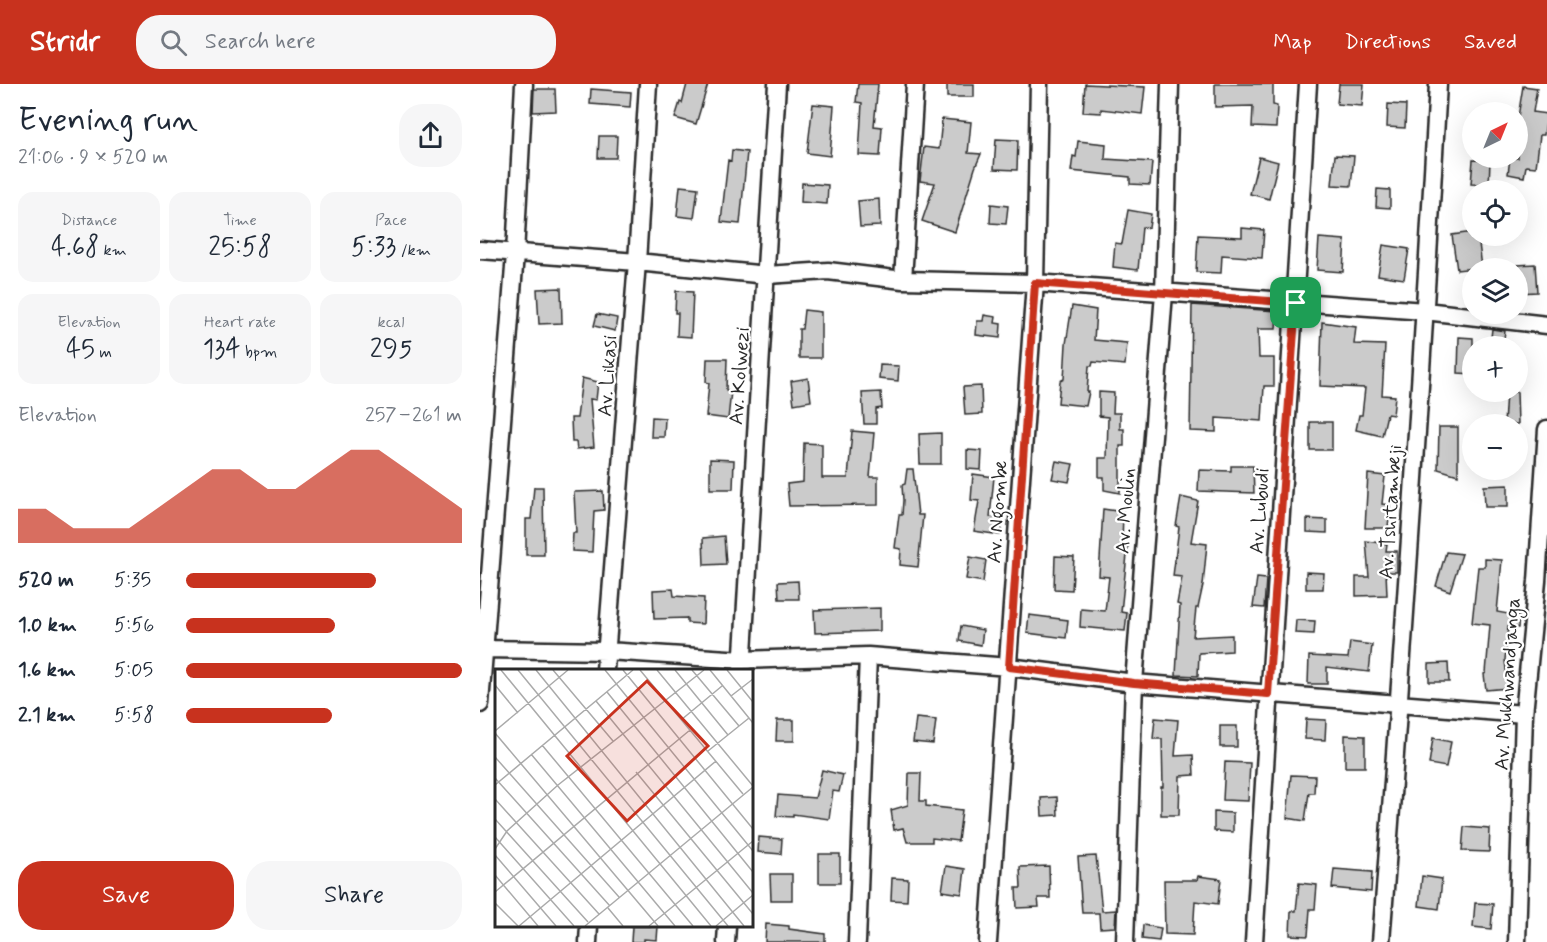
<!DOCTYPE html>
<meta charset="utf-8">
<style>
body{margin:0;font-family:Mynerve,sans-serif;background:#f6f6f7;color:#1f2937;height:100vh;display:flex;flex-direction:column;font-size:22px;white-space:nowrap}
*{box-sizing:border-box;margin:0}
p{font-size:20px;color:#747a83}
.icon{flex:none;width:33px;height:33px;fill:none;stroke:currentColor;stroke-width:2;stroke-linecap:round;stroke-linejoin:round}
.map{position:relative;flex:1;overflow:hidden}
.panel{display:flex;flex-direction:column;background:#fff;width:480px}
.panel>*{flex:none}
.needle{width:39px;rotate:43deg}
.controls{position:absolute;left:982px;top:18px;display:grid;gap:12px}
.controls a{display:grid;place-items:center;width:66px;height:66px;border-radius:50%;background:#fff;box-shadow:0 6px 24px #0002;font-size:30px}
.pin{position:absolute;display:grid;place-items:center;width:51px;height:51px;color:#fff;margin:-26px;border-radius:12px;box-shadow:0 3px 9px #0006}
.round{display:grid;place-items:center;flex:none;width:63px;height:63px;border-radius:24px;background:#f6f6f7}
.headline{display:flex;align-items:center;justify-content:space-between;height:102px;padding:0 18px}
h1{font-size:33px;font-weight:600;line-height:45px}
.figures{display:grid;grid-template-columns:repeat(3,1fr);gap:9px;height:102px;padding:6px 18px}
.figures div{display:grid;align-content:center;border-radius:15px;background:#f6f6f7;text-align:center}
.figures b{font-size:26px;font-weight:600}
.figures small{font-size:16px;font-weight:400}
.figures p{font-size:16px}
.chart{height:168px;padding:12px 18px}
.chart p{display:flex;justify-content:space-between}
.chart svg{width:100%;height:108px;margin-top:6px;fill:#c8321e;opacity:.7}
.primary-button{display:flex;gap:12px;margin-top:auto;padding:12px 18px}
.primary-button a{flex:1;height:69px;border-radius:24px;background:#c8321e;color:#fff;font-size:24px;font-weight:600;line-height:69px;text-align:center}
.primary-button a+a{background:#f6f6f7;color:#1f2937}
ul{padding:0 18px;list-style:none;font-size:20px}
li{display:grid;grid-template-columns:96px 72px 1fr;align-items:center;height:45px}
li i{height:15px;border-radius:8px;background:#c8321e}
header{display:flex;align-items:center;gap:36px;box-sizing:border-box;height:84px;padding:0 30px;background:#c8321e;color:#fff}
header strong{font-size:28px}
nav{display:flex;gap:33px;margin-inline-start:auto;font-size:21px}
.search{width:420px;height:54px;background:#f6f6f7;display:flex;align-items:center;gap:15px;box-sizing:border-box;padding:0 21px;border-radius:24px;color:#747a83;font-size:22px}
main{display:flex;flex:1;min-height:0}
.map>svg:first-child{display:block}
</style>
<header>
<strong>Stridr</strong>
<div class="search"><svg class="icon" aria-label="search" viewBox="0 0 24 24"><circle cx="10" cy="10" r="6"/><path d="M15 15l6 6"/></svg>Search here</div>
<nav><a>Map</a><a>Directions</a><a>Saved</a></nav>
</header>
<main>
<section class="panel">
<div class="headline"><div><h1>Evening run</h1><p>21:06 · 9 × 520 m</p></div><a class="round"><svg class="icon" aria-label="share" viewBox="0 0 24 24"><path d="M12 15V3M7 8l5-5 5 5M5 13v7h14v-7"/></svg></a></div>
<div class="figures">
<div><p>Distance</p><b>4.68<small> km</small></b></div>
<div><p>Time</p><b>25:58</b></div>
<div><p>Pace</p><b>5:33<small> /km</small></b></div>
</div>
<div class="figures">
<div><p>Elevation</p><b>45<small> m</small></b></div>
<div><p>Heart rate</p><b>134<small> bpm</small></b></div>
<div><p>kcal</p><b>295</b></div>
</div>
<div class="chart"><p><span>Elevation</span>257–261 m</p>
<svg viewBox="0 0 160 44" preserveAspectRatio="none"><path d="M0 44V30L10 30L20 38L30 38L40 38L50 30L60 22L70 14L80 14L90 22L100 22L110 14L120 6L130 6L140 14L150 22L160 30V44z"/></svg>
</div>
<ul>
<li><b>520 m</b>5:35<i style="width:69%"></i></li>
<li><b>1.0 km</b>5:56<i style="width:54%"></i></li>
<li><b>1.6 km</b>5:05<i style="width:100%"></i></li>
<li><b>2.1 km</b>5:58<i style="width:53%"></i></li>
</ul>
<div class="primary-button"><a>Save</a><a>Share</a></div>
</section>
<div class="map">
<svg width="1067" height="858" viewBox="0 0 1067 858">
<rect width="100%" height="100%" fill="#fff"/>
<filter id="ink" filterUnits="userSpaceOnUse"><feTurbulence type="fractalNoise" baseFrequency=".0167" numOctaves="2"/><feDisplacementMap in="SourceGraphic" scale="12" xChannelSelector="R" yChannelSelector="G"/><feConvolveMatrix kernelMatrix="1 2 1 2 8 2 1 2 1" color-interpolation-filters="sRGB"/></filter>
<g filter="url(#ink)">
<path fill="#cbcbcb" stroke="#2b2b2b" stroke-width="1.5" d="M207,0h21l-12,40 -21,-6 5,-16 2,1z
M378,0h20l-4,42 8,1 -2,29 -21,-1 3,-52 -6,-1z
M467,0h27v13h-27z
M605,0l60,3 -3,27 -41,-5v4l-18,-1z
M735,0h58v21l4,1 -1,22 -24,-1 1,-21 -38,1z
M859,0h25l-2,22 -25,-2z
M1043,2l14,2 -4,24 14,2 -3,21h-4l-4,32 -10,-1 -2,11 -16,-3 2,-16h8v-41z
M54,5h21l1,22 -23,1z
M111,5l40,3 -1,15 -40,-3z
M333,20l21,2 -4,50 -23,-3z
M908,20l18,1 -1,23 -18,-1z
M462,35l29,3 -3,31 13,1 -6,14 -20,64 -33,-11 13,-38 -15,-2 4,-34 15,2z
M119,52h18l-1,22h-18z
M516,55l22,1 -1,30 -23,-1z
M598,57l28,3 -1,15 47,3 -2,23 -20,-1v-7l-59,-6 2,-15 3,1z
M252,66l15,2 -7,72 -19,-2 7,-62 3,1z
M855,71l19,1 -3,30 -19,-1z
M779,73l19,5 -9,37 -19,-5z
M993,76l17,1 -1,24 -18,-1z
M322,99l26,2 -1,19 -26,-2z
M200,102l18,2 -4,30 -17,-2z
M897,105l13,1v18l-14,-1z
M399,115l1,27 -20,1 -2,-26z
M511,120l17,2 -2,18 -16,-1z
M648,126l23,4 -2,14 -7,-1 -4,43 -25,-3 2,-24 7,1z
M762,144l22,2 -2,28 -40,-3 -1,18 -25,-1 2,-37 44,2z
M993,148v4h5l4,31 -25,3 -5,-35z
M839,154l26,2 -2,32 -26,-2z
M903,161l26,4 -5,30 -26,-4z
M1055,180l2,28 -19,1v-28z
M81,204l1,35 -23,1 -2,-35z
M196,207l17,1 -2,45 -14,-1 1,-23h-3z
M712,221l85,6 -1,18h-18l1,29h15v28h-10l-2,35 -46,-3v14l-26,-1z
M592,222l24,4 -2,30 33,3 -2,22 -32,-3 -1,4h-3l-2,26h2l-3,14 -28,-3 2,-22 4,-2 2,-35z
M324,226l17,2v46h-22v-29h3z
M117,230l20,4 -2,13 -21,-5z
M504,231l12,2 -1,6 6,1 -1,14 -24,-3 1,-14h6z
M842,238l34,5 -2,17 31,1 -3,50 13,1 -2,19 -6,-1 -5,22 -26,-6 3,-15h3l3,-27 -45,-2z
M1012,245l13,2 -2,15h-13z
M979,253l14,1v36l-15,-1z
M227,275h20l-1,31 5,1 -3,28 -22,-3 3,-33 -3,-1z
M400,281l19,1 -1,15 -19,-2z
M102,294l16,4 -2,18 -6,-1 4,48 -17,2 -1,-7h-4l-1,-24h6z
M328,294l3,23 -17,3 -3,-23z
M501,302l1,28 -17,1 -2,-28z
M401,308l1,16 -6,1v15h-12l-2,-31z
M619,308l15,1 -1,20h7v16h4v17h-4v47l-16,-3v-13h-5v-19h8l1,-41 -9,-1z
M1026,308h11l1,32h-14z
M172,333l13,1 -1,19h-13z
M830,338h22v28h-22z
M959,343h19v48l-20,-6z
M372,347l22,2 -4,44h8v28l-89,1 -2,-22 16,-2 1,-39 18,1v34h26z
M461,349v31h-21l-1,-30z
M487,366l15,1 -1,19 -14,-1z
M230,375l24,1 -1,29h-23z
M576,377l17,3 -4,18 -17,-3z
M751,382h22l1,27 -56,-2 1,-21 32,1z
M427,385h6l5,46h5l-5,52 -18,-2 1,-16 -6,-1 4,-33h3l1,-15 -1,-15 3,-1z
M493,390l21,3 -4,40 13,2 -3,16 -26,-4 5,-30 -8,-1z
M888,390l17,2 -3,28 8,1 -2,23h-23z
M1028,401v22h-23l-1,-21z
M54,403h9l1,68h-18v-36h5z
M123,407l1,19 -10,1 -2,41 -20,-1 1,-18h3l-2,-41z
M701,413l17,4 -7,41 16,2 -4,41 -5,23h-2l-3,29 39,-2v16l-33,2 -1,23 -22,-1 4,-70 -3,-1 5,-27 -9,-1 6,-49 -3,-1z
M623,425l20,3 -1,32 6,1 -7,67 6,1 -2,18 -45,-4 1,-18 24,2 4,-34 -10,-1z
M827,435l20,1v13l-20,-1z
M244,452l2,28 -22,1 -1,-27z
M886,457l21,3 -1,7h11v21h-11l1,23 -31,1v-19h13z
M966,468l16,2 -12,37 -14,-5z
M575,472l19,1 -2,33 -18,-1z
M490,473l16,3 -3,22 -17,-3z
M1005,475l17,1 -5,52 22,4 -1,12 -10,-1 -3,33 3,28 -22,2 -2,-16 2,-1 4,-48 -18,-2 6,-56h7z
M826,488l18,1 -1,16h-17z
M777,494l9,1 -2,29 -11,-1z
M318,497l1,18h-20l-1,-17z
M193,505l1,7 30,2 -1,26 -16,-1v-5l-33,1 -1,-29z
M400,524v23l-65,2 -1,-23z
M549,531l39,5 -2,18 -39,-5z
M816,536l19,1 -1,13 -19,-1z
M481,542l22,4 -2,15 -22,-4z
M870,558l22,3 -3,27 -42,-5v17h-19l1,-28 39,2z
M968,579l1,19h-20v-18z
M436,634l20,2 -3,24 -20,-2z
M675,634l23,2 -3,36 18,-1 1,20 -14,1 -1,39h-18v-28h2l-1,-48h-9z
M826,635l20,1 -1,20 -20,-1z
M297,636h17v21h-18z
M740,642h17v21h-17z
M865,651l20,1v31h-20z
M953,654l18,4 -5,25 -17,-3z
M745,678l25,1 -2,38 -25,-1z
M342,686l21,5 -4,17 -6,-1 -4,28 -36,-5v3l-17,-1 2,-21 37,3z
M429,689h12l-1,28h6v5l36,4 -4,31 -26,-3v4h-25l-4,-14 -9,2 -3,-20 17,-5z
M811,691l24,1 -1,17h-5l-4,28 -18,-3z
M577,713l1,18 -16,1 -1,-18z
M734,728l19,1v19l-19,-1z
M984,743l26,2 -1,23 -27,-1z
M279,753l23,2 -1,15 -23,-2z
M339,770h21v29h-21z
M616,772l6,55 14,-1 -1,17 -15,1 -1,-15h-17l-4,-56z
M466,782l19,3 -3,25 -20,-3z
M569,782l1,32h-12l1,9 -22,1 -1,-20h5l-1,-21z
M854,785l38,3 -1,20 -39,-4z
M290,790h22v26h-21z
M718,792l23,3 -3,25 -23,-3 -2,34 -28,-1 -1,-54h33z
M942,792l20,3 -3,30 -20,-3z
M412,794l16,1 -1,22 -16,-1z
M819,799l18,2 -2,24h-5l-2,27 -18,-1 1,-24h5z
M995,819l18,1 -2,25 -18,-2z
M286,840l23,2v3l36,5v8h-60z
M663,841l18,3 -2,13 -17,-2z
M152,842h26l-1,14 -13,-1v3h-13z"/>
<g fill="none" stroke-linecap="round" stroke-linejoin="round">
<g stroke="#2b2b2b" stroke-width="21">
<path id="street" d="M0,166l157,12 130,13 61,-4 75,9 132,3 390,28 122,14
M423,196l12,-196
M0,565l127,2 136,9 125,-4 141,11 125,16 390,31
M125,586l32,-408 11,-178
M262,586l35,-586
M0,620l35,-450 9,-170
M108,858l1,-16
M246,858l1,-16
M377,858l11,-286
M508,858l47,-659 4,-199
M645,858l9,-259 30,-390 6,-209
M774,858c16,-286 38,-572 54,-858
M901,858c22,-286 41,-572 57,-858
M1037,858l7,-228 13,-133 10,-152"/>
</g>
<use href="#street" stroke="#fff" stroke-width="16"/>
</g>
</g>
<g fill="none" stroke-linecap="round" stroke-linejoin="round" filter="url(#ink)">
<g stroke="#fff" stroke-width="12">
<path id="route" d="M555,199l261,20 -28,391 -134,-11 -125,-16z"/>
</g>
<use href="#route" stroke="#c8321e" stroke-width="8"/>
</g>
<g text-anchor="middle" dominant-baseline="central" stroke-width="4.5" stroke-linejoin="round" paint-order="stroke">
<g font-size="20" fill="#2b2b2b" stroke="#fff">
<text transform="translate(128 292) rotate(-86)">Av. Likasi</text>
<text transform="translate(260 292) rotate(-86)">Av. Kolwezi</text>
<text transform="translate(646 427) rotate(-86)">Av. Moulin</text>
<text transform="translate(780 427) rotate(-86)">Av. Lubudi</text>
<text transform="translate(518 428) rotate(-86)">Av. Ngombe</text>
<text transform="translate(911 428) rotate(-86)">Av. Tshitambeji</text>
<text transform="translate(1028 600) rotate(-86)">Av. Mukhwandjanga</text>
</g>
</g>
<g transform="translate(15 585)">
<rect width="258" height="258" fill="#fff"/>
<path fill="none" stroke="#aaa" stroke-width="1.5" d="M6,1l210,256M23,1l210,256M41,1l208,256M58,1l60,71M110,1l148,181M128,1l130,159M145,1l103,124M162,1l96,116M180,1l53,65M197,1l47,56M215,1l43,53M232,1l26,32M0,16l23,28M112,23l146,180M236,27l22,-17M101,32l157,192M186,51l41,-34M0,62l73,-61M0,64l163,193M47,76l151,181M213,82l41,-33M36,85l144,172M0,88l124,140M141,103l117,142M0,109l115,128M0,116l138,-115M0,130l104,115M0,150l93,103M0,168l79,89M0,180l12,-18 51,-46 146,-115M0,186l61,71M0,206l43,51M0,223l195,-162M0,234l23,23M113,239l15,18M24,257l197,-165M90,257l168,-139M154,257l104,-85M221,257l37,-31"/>
<path fill="#c8321e" fill-opacity="0.15" stroke="#c8321e" stroke-width="3" d="M152,12l61,65 -81,75 -60,-65z"/>
<rect width="258" height="258" fill="none" stroke="#2b2b2b" stroke-width="3"/>
</g>
</svg>
<div class="controls">
<a><svg class="needle" viewBox="-14 -14 28 28"><path d="M0-13l5 13h-10z" fill="#e53935"/><path d="M0 13l5-13h-10z" fill="#747a83"/></svg></a>
<a><svg class="icon" aria-label="locate" viewBox="0 0 24 24"><circle cx="12" cy="12" r="6"/><path d="M12 2v4M12 18v4M2 12h4M18 12h4"/></svg></a>
<a><svg class="icon" aria-label="layers" viewBox="0 0 24 24"><path d="M12 4l9 5-9 5-9-5zM3 14l9 5 9-5"/></svg></a>
<a>+</a>
<a>−</a>
</div>
<div class="pin" style="left:816px;top:219px;background:#1e9e55"><svg class="icon" aria-label="arrive" viewBox="0 0 24 24"><path d="M6 21V4h12l-3 4 3 4H6"/></svg></div>
</div>
</main>
